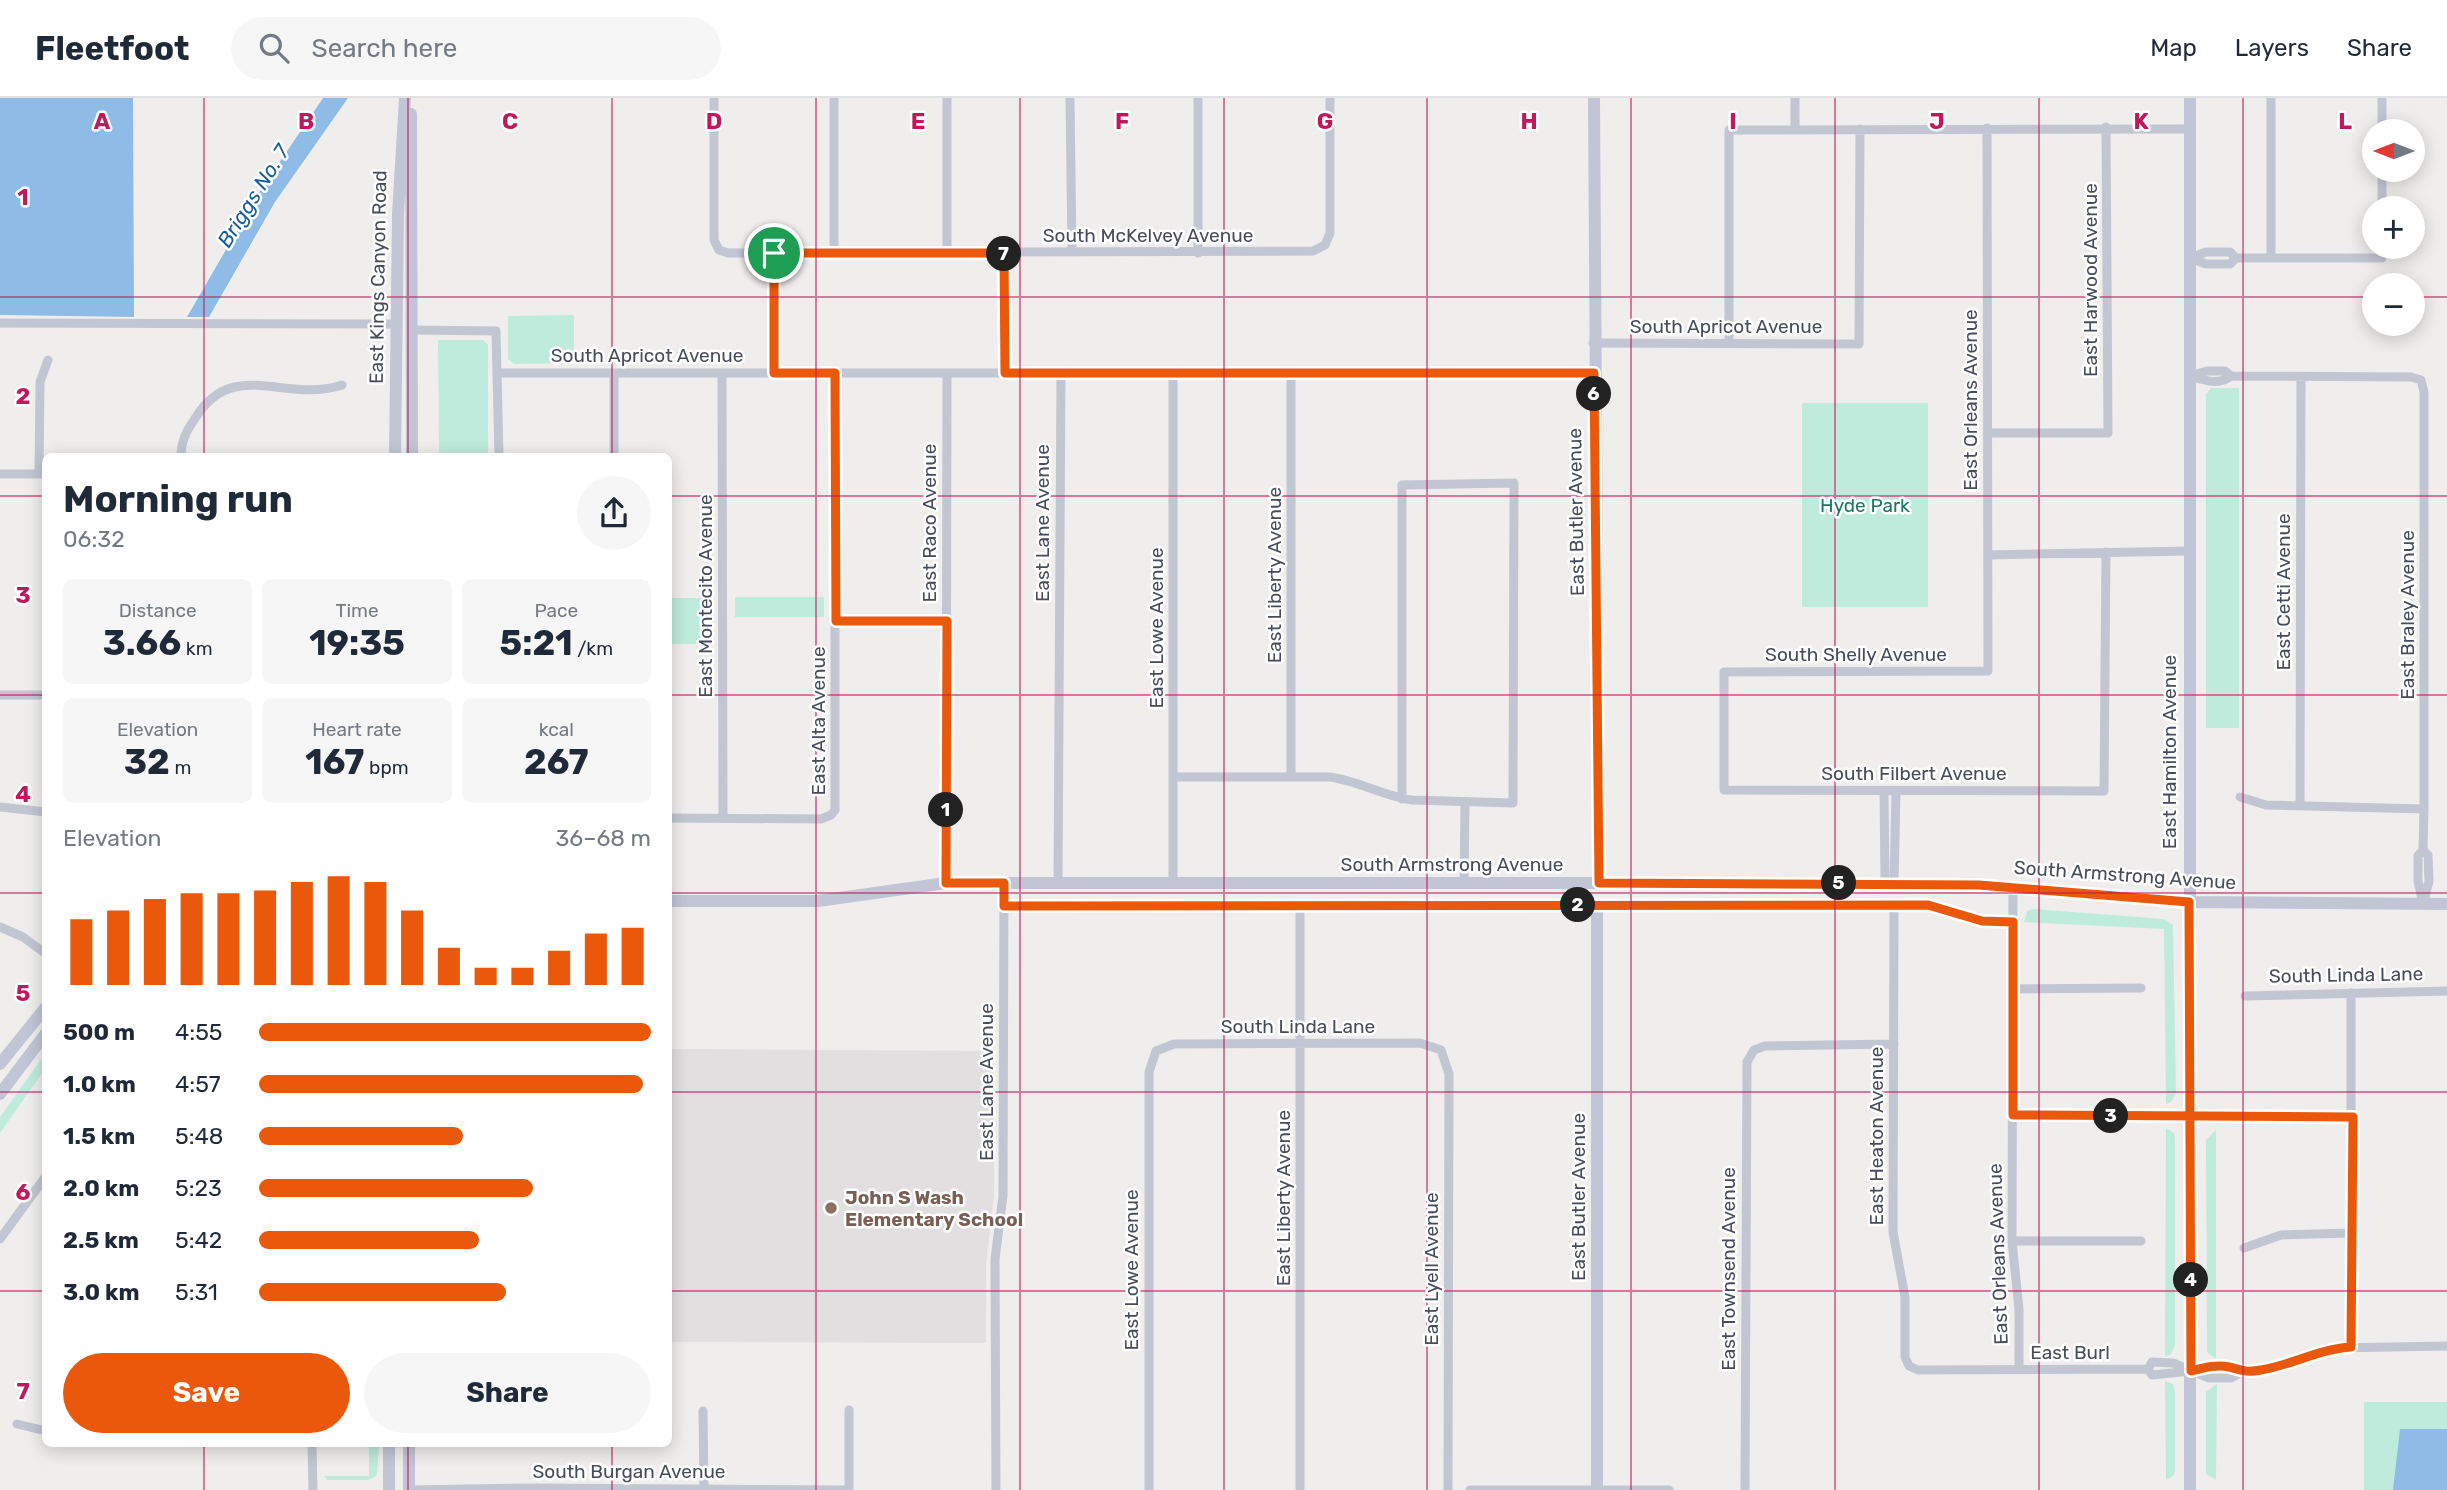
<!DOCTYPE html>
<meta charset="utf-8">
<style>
body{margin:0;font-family:Rubik,sans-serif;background:#f6f6f7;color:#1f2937;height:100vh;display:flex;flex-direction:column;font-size:26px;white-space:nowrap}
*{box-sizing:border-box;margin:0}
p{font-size:23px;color:#747a83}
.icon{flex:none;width:38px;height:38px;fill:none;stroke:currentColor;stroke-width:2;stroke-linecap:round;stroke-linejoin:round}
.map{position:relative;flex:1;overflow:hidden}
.sheet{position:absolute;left:42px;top:355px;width:630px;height:994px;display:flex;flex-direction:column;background:#fff;border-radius:10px;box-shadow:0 4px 18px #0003}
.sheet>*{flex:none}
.needle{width:46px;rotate:270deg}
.tools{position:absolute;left:2362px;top:21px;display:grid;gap:14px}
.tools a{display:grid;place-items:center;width:63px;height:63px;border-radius:50%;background:#fff;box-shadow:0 4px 18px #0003;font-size:35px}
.pin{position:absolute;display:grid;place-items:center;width:60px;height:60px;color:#fff;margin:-30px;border:4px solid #fff;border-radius:50%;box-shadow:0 2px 7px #0007}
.km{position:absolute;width:35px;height:35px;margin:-18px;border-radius:50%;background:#222;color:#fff;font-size:19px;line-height:35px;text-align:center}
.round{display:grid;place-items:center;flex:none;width:74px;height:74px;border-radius:37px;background:#f6f6f7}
.summary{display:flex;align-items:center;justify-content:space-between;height:119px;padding:0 21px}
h1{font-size:38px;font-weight:700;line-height:52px}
.stats{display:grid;grid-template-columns:repeat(3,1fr);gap:10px;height:119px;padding:7px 21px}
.stats div{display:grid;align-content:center;border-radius:10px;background:#f6f6f7;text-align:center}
.stats b{font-size:35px;font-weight:700}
.stats small{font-size:19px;font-weight:400}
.stats p{font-size:19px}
.chart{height:196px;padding:14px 21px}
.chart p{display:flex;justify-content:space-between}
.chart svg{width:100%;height:126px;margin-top:7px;stroke:#ea580c;stroke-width:6}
.action{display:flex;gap:14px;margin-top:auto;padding:14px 21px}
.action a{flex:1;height:80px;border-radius:42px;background:#ea580c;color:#fff;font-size:28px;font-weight:700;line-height:80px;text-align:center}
.action a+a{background:#f6f6f7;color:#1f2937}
ul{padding:0 21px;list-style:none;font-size:23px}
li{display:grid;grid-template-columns:112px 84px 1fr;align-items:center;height:52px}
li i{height:18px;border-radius:9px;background:#ea580c}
header{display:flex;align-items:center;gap:42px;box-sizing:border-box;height:98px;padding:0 35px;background:#fff;border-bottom:2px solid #e0e1e3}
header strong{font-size:33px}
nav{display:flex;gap:38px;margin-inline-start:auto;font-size:24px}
.search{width:490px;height:63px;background:#f6f6f7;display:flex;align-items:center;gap:18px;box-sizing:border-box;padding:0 24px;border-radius:38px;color:#747a83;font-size:26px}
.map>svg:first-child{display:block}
</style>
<header>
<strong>Fleetfoot</strong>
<div class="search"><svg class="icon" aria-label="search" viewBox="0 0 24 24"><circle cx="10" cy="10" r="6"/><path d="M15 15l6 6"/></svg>Search here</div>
<nav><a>Map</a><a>Layers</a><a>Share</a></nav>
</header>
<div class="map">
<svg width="2447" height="1392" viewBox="0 0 2447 1392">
<rect width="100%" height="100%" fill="#f0eeed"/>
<path fill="#e1dfdf" d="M669,951l324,2 1,145 -8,70v77l-317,-1z"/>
<path fill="#beebdc" d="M574,217v48l-60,1 -6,-5v-43z
M438,242h45l5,5v112h-49z
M2211,290h28v340h-33v-334z
M1802,305h126v204h-126z
M824,499v20h-89v-20z
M668,500h45v46h-44z
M2033,811l131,10 9,6 3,169 -5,8 -5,2 -2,-175 -140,-7 3,-11z
M45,956v15l-45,64v-16z
M2166,1030l8,5 1,6v207l-4,8 -6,3z
M2216,1032v229l-9,-7 -1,-212z
M2165,1283l8,3 2,6v81l-2,5 -7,4z
M2217,1286l-1,96 -10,-6v-82z
M2364,1304h83v88h-83z
M369,1346h10l-2,31 -8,5h-42l-3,-4h45z"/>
<path fill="#8ebce6" d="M0,0h133l1,219 -134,-2z
M323,0h25l-73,104 -66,115h-22l73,-126z
M2400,1331h47v61h-54z"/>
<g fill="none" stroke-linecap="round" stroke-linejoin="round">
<path stroke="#c2c6d2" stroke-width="9" d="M714,0v142l5,10 9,3 585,-2 12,-6 5,-12v-135
M834,0v155
M947,0v155
M1070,0l2,154
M1198,0v155
M1795,0v31
M2271,0v160
M2382,0v33
M1987,30l1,543 -264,1v118l380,1 2,-239
M2382,72v38
M774,155v120
M1004,155l1,120
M2190,160l16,-6h24l6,6h146v-11
M2190,160l16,6h24l6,-6
M0,225l397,1
M411,232l85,1 3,126
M1593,245l266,1 1,-215
M1729,245v-213l461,-1
M498,275h1096
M722,275l1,445
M1291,276v402
M2190,278c13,4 29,10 41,0l180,1 10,3 3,12v417l-1,41 -5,6v25l5,23
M2190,278l17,-5h18l6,5
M1988,335h120l-2,-306
M181,359c0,-17 6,-27 15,-40 38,-60 90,-13 146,-32
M614,359v-84
M0,376h44
M39,376l1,-92 8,-22
M1988,457l200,-4
M836,523h111
M0,597h46
M1173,679h157c28,4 54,19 82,23l101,3 1,-320 -112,2v314
M1884,693l1,92
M2240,699l26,8 158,4
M2300,708l1,-429
M0,709l46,5
M668,720l153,1 10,-4 4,-5v-437
M2423,752l5,5 1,26 -5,20
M946,785l1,-510
M1058,785l3,-510
M1173,785v-510
M1464,785l1,-80
M1894,785l2,-92
M2013,788l-1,355 7,68v60
M1894,807l-1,327 12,65v60l4,9 9,4 230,-1 4,6 78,-8 10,6
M1004,808l924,-1 54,16 31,1
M0,829l23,10 23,17
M2012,891l129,-1
M2245,898l202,-5
M2013,1017l340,2
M0,1141l46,-63
M2012,1143h129
M2244,1150l37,-13 71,-2
M2351,1249v-354
M2148,1271l4,-7 21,1 36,15h22l9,-5 44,-8 51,-17 112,-2
M849,1312v80
M703,1313l1,79
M17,1326l29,7
M312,1346l1,46
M409,1392l121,-2 319,2
M996,1392l-1,-231 8,-63 1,-313
M1149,1392v-418l7,-21 18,-7 246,-1 21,7 8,24 -1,416
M1300,1392v-584
M1470,1392h199
M1745,1392l2,-428 7,-12 11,-4 129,-2"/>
<path stroke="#c1c5d5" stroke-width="12" d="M1594,0l5,785
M2190,0v1392
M411,16l1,343
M395,359l3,-243 7,-116
M668,803h150l128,-18h653l380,2 210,17 258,2
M0,966l46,-57
M0,996l46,-61
M389,1346v46
M409,1392v-46
M1597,1392v-585"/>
</g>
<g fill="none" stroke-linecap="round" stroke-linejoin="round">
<g stroke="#fff" stroke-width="14">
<path id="route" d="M774,155v120h61l1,248h111l-1,262h58v23l924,-1 54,16 31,1v193l340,2 -2,230c-32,2 -59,18 -90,23 -16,3 -19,0 -32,-3 -12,-3 -26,1 -38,4l-2,-469 -210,-17 -380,-2 -5,-510h-589l-1,-120h-230"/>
</g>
<use href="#route" stroke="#ea580c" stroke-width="9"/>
</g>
<path fill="none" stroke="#c2185b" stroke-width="2" stroke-opacity="0.55" d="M204,0v359M408,0v359M612,0v359M816,0v1392M1020,0v1392M1224,0v1392M1427,0v1392M1631,0v1392M1835,0v1392M2039,0v1392M2243,0v1392M0,199h2375M2413,199h34M0,398h46M668,398h1779M0,597h46M668,597h1779M0,795h46M668,795h1779M0,994h46M668,994h1779M0,1193h46M668,1193h1779M204,1346v46M408,1346v46M612,1346v46"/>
<circle fill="#8d6e63" stroke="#fff" stroke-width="2.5" cx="831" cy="1110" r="7"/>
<g text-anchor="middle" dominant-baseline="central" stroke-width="5" stroke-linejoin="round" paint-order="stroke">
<g font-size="19" fill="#474c5a" stroke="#fff">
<text x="1148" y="137">South McKelvey Avenue</text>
<text transform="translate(378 179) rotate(-89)">East Kings Canyon Road</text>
<text transform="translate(2090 182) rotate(-90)">East Harwood Avenue</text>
<text x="1726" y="228">South Apricot Avenue</text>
<text x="647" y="257">South Apricot Avenue</text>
<text transform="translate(1970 302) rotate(-90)">East Orleans Avenue</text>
<text transform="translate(1576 414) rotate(-91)">East Butler Avenue</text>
<text transform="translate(929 425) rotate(-90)">East Raco Avenue</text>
<text transform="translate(1042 425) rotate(-90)">East Lane Avenue</text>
<text transform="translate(1274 477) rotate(-90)">East Liberty Avenue</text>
<text transform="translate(2283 494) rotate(-90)">East Cetti Avenue</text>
<text transform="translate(705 498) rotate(-90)">East Montecito Avenue</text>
<text transform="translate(2407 517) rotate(-90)">East Braley Avenue</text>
<text transform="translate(1156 530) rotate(-90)">East Lowe Avenue</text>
<text x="1856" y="556">South Shelly Avenue</text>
<text transform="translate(818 623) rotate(-90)">East Alta Avenue</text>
<text transform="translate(2169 654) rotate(-90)">East Hamilton Avenue</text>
<text x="1914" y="675">South Filbert Avenue</text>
<text x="1452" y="766">South Armstrong Avenue</text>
<text transform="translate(2125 777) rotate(4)">South Armstrong Avenue</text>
<text transform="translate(2346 877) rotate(-1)">South Linda Lane</text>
<text x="1298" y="928">South Linda Lane</text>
<text transform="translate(986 984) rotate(-90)">East Lane Avenue</text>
<text transform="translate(1876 1038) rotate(-90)">East Heaton Avenue</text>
<text transform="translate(1578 1099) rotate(-90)">East Butler Avenue</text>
<text transform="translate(1283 1100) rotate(-90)">East Liberty Avenue</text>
<text transform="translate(1998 1156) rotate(-92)">East Orleans Avenue</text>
<text transform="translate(1431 1171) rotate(-90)">East Lyell Avenue</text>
<text transform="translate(1728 1171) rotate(-90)">East Townsend Avenue</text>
<text transform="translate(1131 1172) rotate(-90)">East Lowe Avenue</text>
<text x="2070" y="1254">East Burl</text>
<text x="629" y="1373">South Burgan Avenue</text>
</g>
<g font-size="19" fill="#1d7661" stroke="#fff">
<text x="1865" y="407">Hyde Park</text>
</g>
<g font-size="19" font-weight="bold" fill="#785e54" stroke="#fff" text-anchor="start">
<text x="845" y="1099">John S Wash<tspan x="845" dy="22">Elementary School</tspan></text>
</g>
<g font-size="21" font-style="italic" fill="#155d9e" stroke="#fff">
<text transform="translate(253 98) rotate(-58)">Briggs No. 7</text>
</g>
</g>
<g font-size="23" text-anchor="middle" font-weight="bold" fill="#c2185b" stroke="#fff" stroke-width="5" stroke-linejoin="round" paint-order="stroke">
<text x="102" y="31">A</text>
<text x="306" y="31">B</text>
<text x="510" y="31">C</text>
<text x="714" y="31">D</text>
<text x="918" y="31">E</text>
<text x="1122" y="31">F</text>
<text x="1325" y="31">G</text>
<text x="1529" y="31">H</text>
<text x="1733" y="31">I</text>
<text x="1937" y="31">J</text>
<text x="2141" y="31">K</text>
<text x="2345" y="31">L</text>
<text x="23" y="107">1</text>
<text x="23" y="306">2</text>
<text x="23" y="505">3</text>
<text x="23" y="704">4</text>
<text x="23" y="903">5</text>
<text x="23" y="1102">6</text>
<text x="23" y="1301">7</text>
</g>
</svg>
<div class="tools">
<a><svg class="needle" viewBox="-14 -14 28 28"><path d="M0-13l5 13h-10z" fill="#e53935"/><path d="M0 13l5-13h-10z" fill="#747a83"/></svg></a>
<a>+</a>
<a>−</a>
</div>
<div class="pin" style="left:774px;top:155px;background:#1e9e55"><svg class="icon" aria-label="arrive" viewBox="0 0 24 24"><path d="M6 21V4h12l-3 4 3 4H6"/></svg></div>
<b class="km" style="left:946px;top:712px">1</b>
<b class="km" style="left:1578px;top:807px">2</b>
<b class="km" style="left:2111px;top:1018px">3</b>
<b class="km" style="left:2191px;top:1182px">4</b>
<b class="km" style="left:1839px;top:785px">5</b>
<b class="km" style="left:1594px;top:296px">6</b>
<b class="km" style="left:1004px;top:156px">7</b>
<section class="sheet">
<div class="summary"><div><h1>Morning run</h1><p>06:32</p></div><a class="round"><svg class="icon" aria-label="share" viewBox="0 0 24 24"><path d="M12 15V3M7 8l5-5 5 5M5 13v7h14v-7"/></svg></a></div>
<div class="stats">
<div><p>Distance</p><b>3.66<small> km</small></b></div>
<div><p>Time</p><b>19:35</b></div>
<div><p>Pace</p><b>5:21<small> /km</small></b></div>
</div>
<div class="stats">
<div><p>Elevation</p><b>32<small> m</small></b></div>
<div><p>Heart rate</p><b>167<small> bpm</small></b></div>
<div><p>kcal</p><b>267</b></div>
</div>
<div class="chart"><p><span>Elevation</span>36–68 m</p>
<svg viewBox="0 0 160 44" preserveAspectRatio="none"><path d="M5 44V21M15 44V18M25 44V14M35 44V12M45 44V12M55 44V11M65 44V8M75 44V6M85 44V8M95 44V18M105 44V31M115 44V38M125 44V38M135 44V32M145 44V26M155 44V24"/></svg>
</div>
<ul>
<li><b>500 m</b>4:55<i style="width:100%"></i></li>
<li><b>1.0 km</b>4:57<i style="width:98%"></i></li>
<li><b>1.5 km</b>5:48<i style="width:52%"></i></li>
<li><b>2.0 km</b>5:23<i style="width:70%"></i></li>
<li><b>2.5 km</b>5:42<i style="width:56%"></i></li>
<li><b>3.0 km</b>5:31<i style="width:63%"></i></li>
</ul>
<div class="action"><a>Save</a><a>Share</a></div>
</section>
</div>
